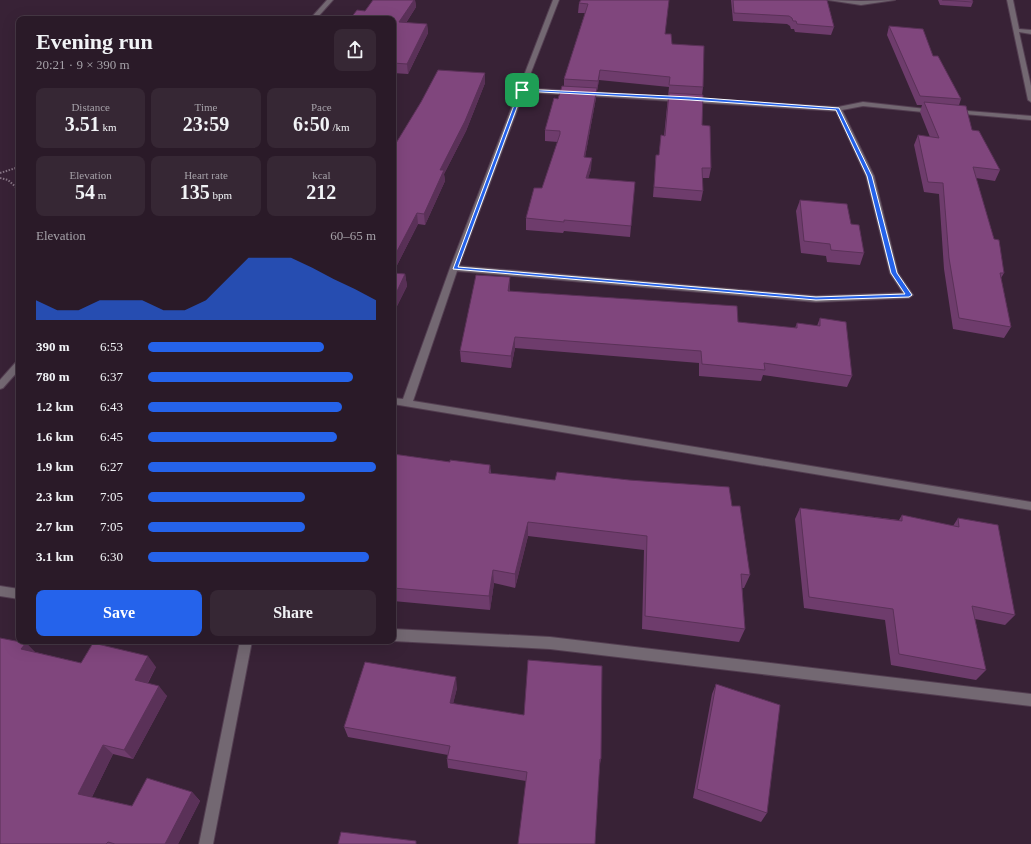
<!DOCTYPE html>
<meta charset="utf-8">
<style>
body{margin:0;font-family:Georgia,serif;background:#362734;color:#f1f3f6;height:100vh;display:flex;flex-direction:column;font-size:15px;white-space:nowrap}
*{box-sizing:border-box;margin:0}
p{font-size:13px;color:#a5a1a8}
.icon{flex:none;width:22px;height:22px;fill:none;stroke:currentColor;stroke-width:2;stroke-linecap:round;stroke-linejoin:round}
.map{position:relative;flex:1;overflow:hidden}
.sheet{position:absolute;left:16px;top:16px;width:380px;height:628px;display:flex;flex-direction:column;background:#2a1a28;border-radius:8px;box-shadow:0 4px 16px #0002,0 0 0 1px #463845}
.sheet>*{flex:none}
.pin{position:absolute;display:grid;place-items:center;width:34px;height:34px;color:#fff;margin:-17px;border-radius:8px;box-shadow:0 2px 6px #0006}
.round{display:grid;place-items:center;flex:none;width:42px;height:42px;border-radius:8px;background:#362734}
.overview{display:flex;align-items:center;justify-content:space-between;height:68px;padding:0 20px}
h1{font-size:22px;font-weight:800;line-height:30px}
.metrics{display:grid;grid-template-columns:repeat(3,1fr);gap:6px;height:68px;padding:4px 20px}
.metrics div{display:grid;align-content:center;border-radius:8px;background:#362734;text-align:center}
.metrics b{font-size:20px;font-weight:800}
.metrics small{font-size:11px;font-weight:400}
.metrics p{font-size:11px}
.chart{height:112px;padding:8px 20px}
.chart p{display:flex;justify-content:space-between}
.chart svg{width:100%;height:72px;margin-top:4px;fill:#2563eb;opacity:.7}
.primary-button{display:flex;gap:8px;margin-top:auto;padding:8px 20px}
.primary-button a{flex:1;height:46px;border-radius:8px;background:#2563eb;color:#fff;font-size:16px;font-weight:800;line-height:46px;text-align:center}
.primary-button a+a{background:#362734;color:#f1f3f6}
ul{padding:0 20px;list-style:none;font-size:13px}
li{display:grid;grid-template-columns:64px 48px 1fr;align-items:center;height:30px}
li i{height:10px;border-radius:5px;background:#2563eb}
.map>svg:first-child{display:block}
</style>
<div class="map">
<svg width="1031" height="844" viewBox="0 0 1031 844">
<rect width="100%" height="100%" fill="#382236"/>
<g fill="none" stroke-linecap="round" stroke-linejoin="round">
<g stroke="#533e51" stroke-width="2">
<path id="minor" d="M327,0h6l-17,19h-6z
M553,0h6l-34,88 313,19 25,-5 72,8 1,1 -3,2 -70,-7 -21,4 32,66 24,97 15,22 -4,3 -93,4 -359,-31 -44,130 618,101v8l-638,-106v-6l10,1 47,-131zM524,92l312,19 30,65 24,97 13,20 -87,3 -357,-30z
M828,0l33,1 34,-1 -34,5z
M1007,0h6l6,29 12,1v4l-12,-2 12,54v16l-3,-2z
M955,110l76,6v4l-78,-7 -1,-1z
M19,361v9l-16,18 -3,1v-9l16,-18z
M0,586l19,3v10l-19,-3z
M393,629l157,8 481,57v12l-481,-57 -157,-8z
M240,641h12l-39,203h-14z"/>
</g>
<path stroke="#877585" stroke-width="2" stroke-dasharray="1.5 1.5" stroke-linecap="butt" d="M0,173l19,-6
M0,178l8,2 11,10"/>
<use href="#minor" fill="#736872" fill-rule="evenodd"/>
</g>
<path fill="#6e3c6c" d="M377,0h38l1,7 -10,16 21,1 1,9 -20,41 -15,-1v-54l-28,-8z
M581,0l84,34 7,10 31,43 -1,8v30l9,43 -2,10h-7l1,13 -2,10 -48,-4 3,-42h3l2,-20 3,1 5,-49 -70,-7 -2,11 -1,7 -11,59 6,12 -3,9 43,48 -1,11 -66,-6 -1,2 -37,-3v-12l16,-30 16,-46 -13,-1v-11l19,-44v-7l21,-66h-7l1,-10z
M731,0h96l7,27 -3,8 -36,-3 -1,-3h-3l-1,-3 -3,-2 -54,-3z
M938,0h34l1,2 -2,5 -31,-2z
M889,26l44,30 28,43 -2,6 13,25 28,40 -5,11 -19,-3 28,95 -3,5 10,49 -7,11 -51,-9 -9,-60 -5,-75 -15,-2 -10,-47 4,-10 12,2 -10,-25 2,-7h-5l-30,-70z
M485,73v10l-19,48 -22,43 1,7 -20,44 -7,-1 -25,49 12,1 2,12 -13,26h-1v-164z
M800,200l51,24 13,29 -4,12 -33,-3 -1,-6 -25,-3 -5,-42z
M510,277v14l228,31 57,6 2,-5 20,3 3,-8 32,58 -5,11 -84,-12 -2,6 -62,-5v-13l-184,-15 -4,20 -50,-6 -1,-11z
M393,454l57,8 40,3 1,9 241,32 18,69 -6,13h-2l3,41 -6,13 -97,-13 2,-79 -116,-14 -13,52 -21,-5 -4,27 -97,-9z
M800,508l99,12 3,-5 51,11 5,-8 57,97 -10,10 -30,-6 11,51 -10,10 -85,-15 -6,-45 -81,-12 -9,-89z
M26,643l9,9 46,11 75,4 -8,16 19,13 -34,63 -20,-5 -21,43 40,9 60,-14 8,9 -22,43h-178z
M716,684l51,129 -6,9 -68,-24 19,-104z
M457,688l-4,15 148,56 -2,9 -73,13 -78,-13 -1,-9 1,-4 -100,-18 -4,-10z"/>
<path fill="#5a3158" d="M414,0h1l1,7 -16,25 -1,-10z
M427,24l1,9 -20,41 -1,-10z
M600,70l-1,10 -2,11 1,-10z
M485,73v10l-19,48 -22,43 1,7 -20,44 -1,-11 16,-44z
M597,88l-1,10 -13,70 1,-11z
M592,158l-1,11 -6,20 1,-11z
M417,213l1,11 -25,49v-14z
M405,274l2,12 -13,26 -1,-12z
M510,277v11l-2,14v-11z
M515,337v11l-4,20v-12z
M528,522v14l-13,52v-14z
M493,570l1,13 -4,27 -1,-14z
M26,643l10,11 -15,-5z
M148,656l8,11 -13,24 -8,-11z
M456,677l1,11 -6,25 -1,-10z
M159,686l8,10 -34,63 -9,-9z
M103,745l10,9 -24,49 -11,-9z
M192,792l8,9 -22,43h-13z"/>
<path fill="#80467d" stroke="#5a3158" d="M373,0h41l-15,22 28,2 -20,40 -14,-1v-44h-43l7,-9 8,1z
M581,0h88l-4,34h6l1,10 32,2 -1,41 -34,-2 1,-8 -70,-7 -2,11 -34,-2 24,-75 -9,-1z
M733,0h94l7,27 -37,-3 -1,-3h-3l-1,-3 -3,-2 -55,-3z
M942,0h30l1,2z
M889,26l34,3 10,27h5l23,43 -41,-3z
M438,70l47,3 -20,48 -25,49h4l-20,44 -7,-1 -24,46v-111l28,-46z
M562,86l35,2 -13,69 8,1 -6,20 49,4 -4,44 -67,-6v2l-38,-4 8,-30h8l18,-54v-3l-15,-1 9,-32 4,1z
M669,93l34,2 -1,30 8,1 1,42h-9l1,23 -49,-4 2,-32h3l2,-20 4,1z
M924,102l42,4 6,24 7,1 21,39 -27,-3 21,72 5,1 5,33h-4l11,54 -52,-9 -10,-60 -6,-75 -15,-1 -10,-47 21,3z
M800,200l47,4 4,20 8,1 5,28 -33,-3 -1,-6 -26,-3z
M393,273l12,1 -12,26z
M476,275l34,2 -2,14 229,15 1,16 59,6v-5l23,3v-8l26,4 6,54 -88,-13 1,7 -63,-6 -1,-13 -186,-14 -4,19 -51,-5z
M393,454l57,8v-2l40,5 -1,8 66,7 2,-8 72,8 100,7 3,19h8l10,69 -9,-1 4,55 -100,-13 2,-80 -119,-14 -13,52 -22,-4 -4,26 -96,-8v-37l1,-5h-1z
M800,508l102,13v-6l57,12 -1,-9 40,7 17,90 -43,-9 14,64 -87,-16 -6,-45 -84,-12z
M0,638l26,5 -5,6 60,14 12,-20 55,13 -13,24 24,6 -35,64 -21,-5 -25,49 54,12 15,-28 45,14 -27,52h-50l-7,-2 -2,2h-106z
M528,660l74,6 -1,93h-1l-5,85h-77l9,-72 -80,-13 3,-13 -106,-19 21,-65 91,15 -6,26 74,12z
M716,684l64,21 -13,108 -70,-24z
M341,832l75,9v3h-78z"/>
<path fill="#2563eb" stroke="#fff" fill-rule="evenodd" d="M520,89l170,8 149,11 33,68 25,97 15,22 -3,2 -93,3 -363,-31zM523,91l167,9 146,10 31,66 24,97 14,21 -89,3 -358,-30z"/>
</svg>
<div class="pin" style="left:522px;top:90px;background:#1e9e55"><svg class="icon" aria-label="arrive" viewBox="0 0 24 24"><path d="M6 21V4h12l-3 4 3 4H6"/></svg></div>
<section class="sheet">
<div class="overview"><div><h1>Evening run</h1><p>20:21 · 9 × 390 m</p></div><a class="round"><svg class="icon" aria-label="share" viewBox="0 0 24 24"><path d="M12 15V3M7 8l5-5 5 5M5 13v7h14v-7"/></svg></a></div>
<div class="metrics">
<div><p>Distance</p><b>3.51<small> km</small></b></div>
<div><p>Time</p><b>23:59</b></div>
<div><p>Pace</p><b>6:50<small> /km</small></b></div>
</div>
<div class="metrics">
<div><p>Elevation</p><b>54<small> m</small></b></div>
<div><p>Heart rate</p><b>135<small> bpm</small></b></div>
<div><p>kcal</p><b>212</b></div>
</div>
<div class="chart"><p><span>Elevation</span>60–65 m</p>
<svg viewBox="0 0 160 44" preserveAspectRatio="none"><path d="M0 44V32L10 38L20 38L30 32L40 32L50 32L60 38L70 38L80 32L90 19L100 6L110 6L120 6L130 12L140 19L150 25L160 32V44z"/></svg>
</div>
<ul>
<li><b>390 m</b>6:53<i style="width:77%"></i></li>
<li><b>780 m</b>6:37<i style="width:90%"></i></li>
<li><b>1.2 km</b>6:43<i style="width:85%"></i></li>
<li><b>1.6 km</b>6:45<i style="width:83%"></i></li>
<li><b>1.9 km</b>6:27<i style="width:100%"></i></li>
<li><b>2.3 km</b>7:05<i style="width:69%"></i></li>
<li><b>2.7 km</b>7:05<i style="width:69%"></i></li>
<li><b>3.1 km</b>6:30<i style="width:97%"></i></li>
</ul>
<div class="primary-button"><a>Save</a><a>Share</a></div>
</section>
</div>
